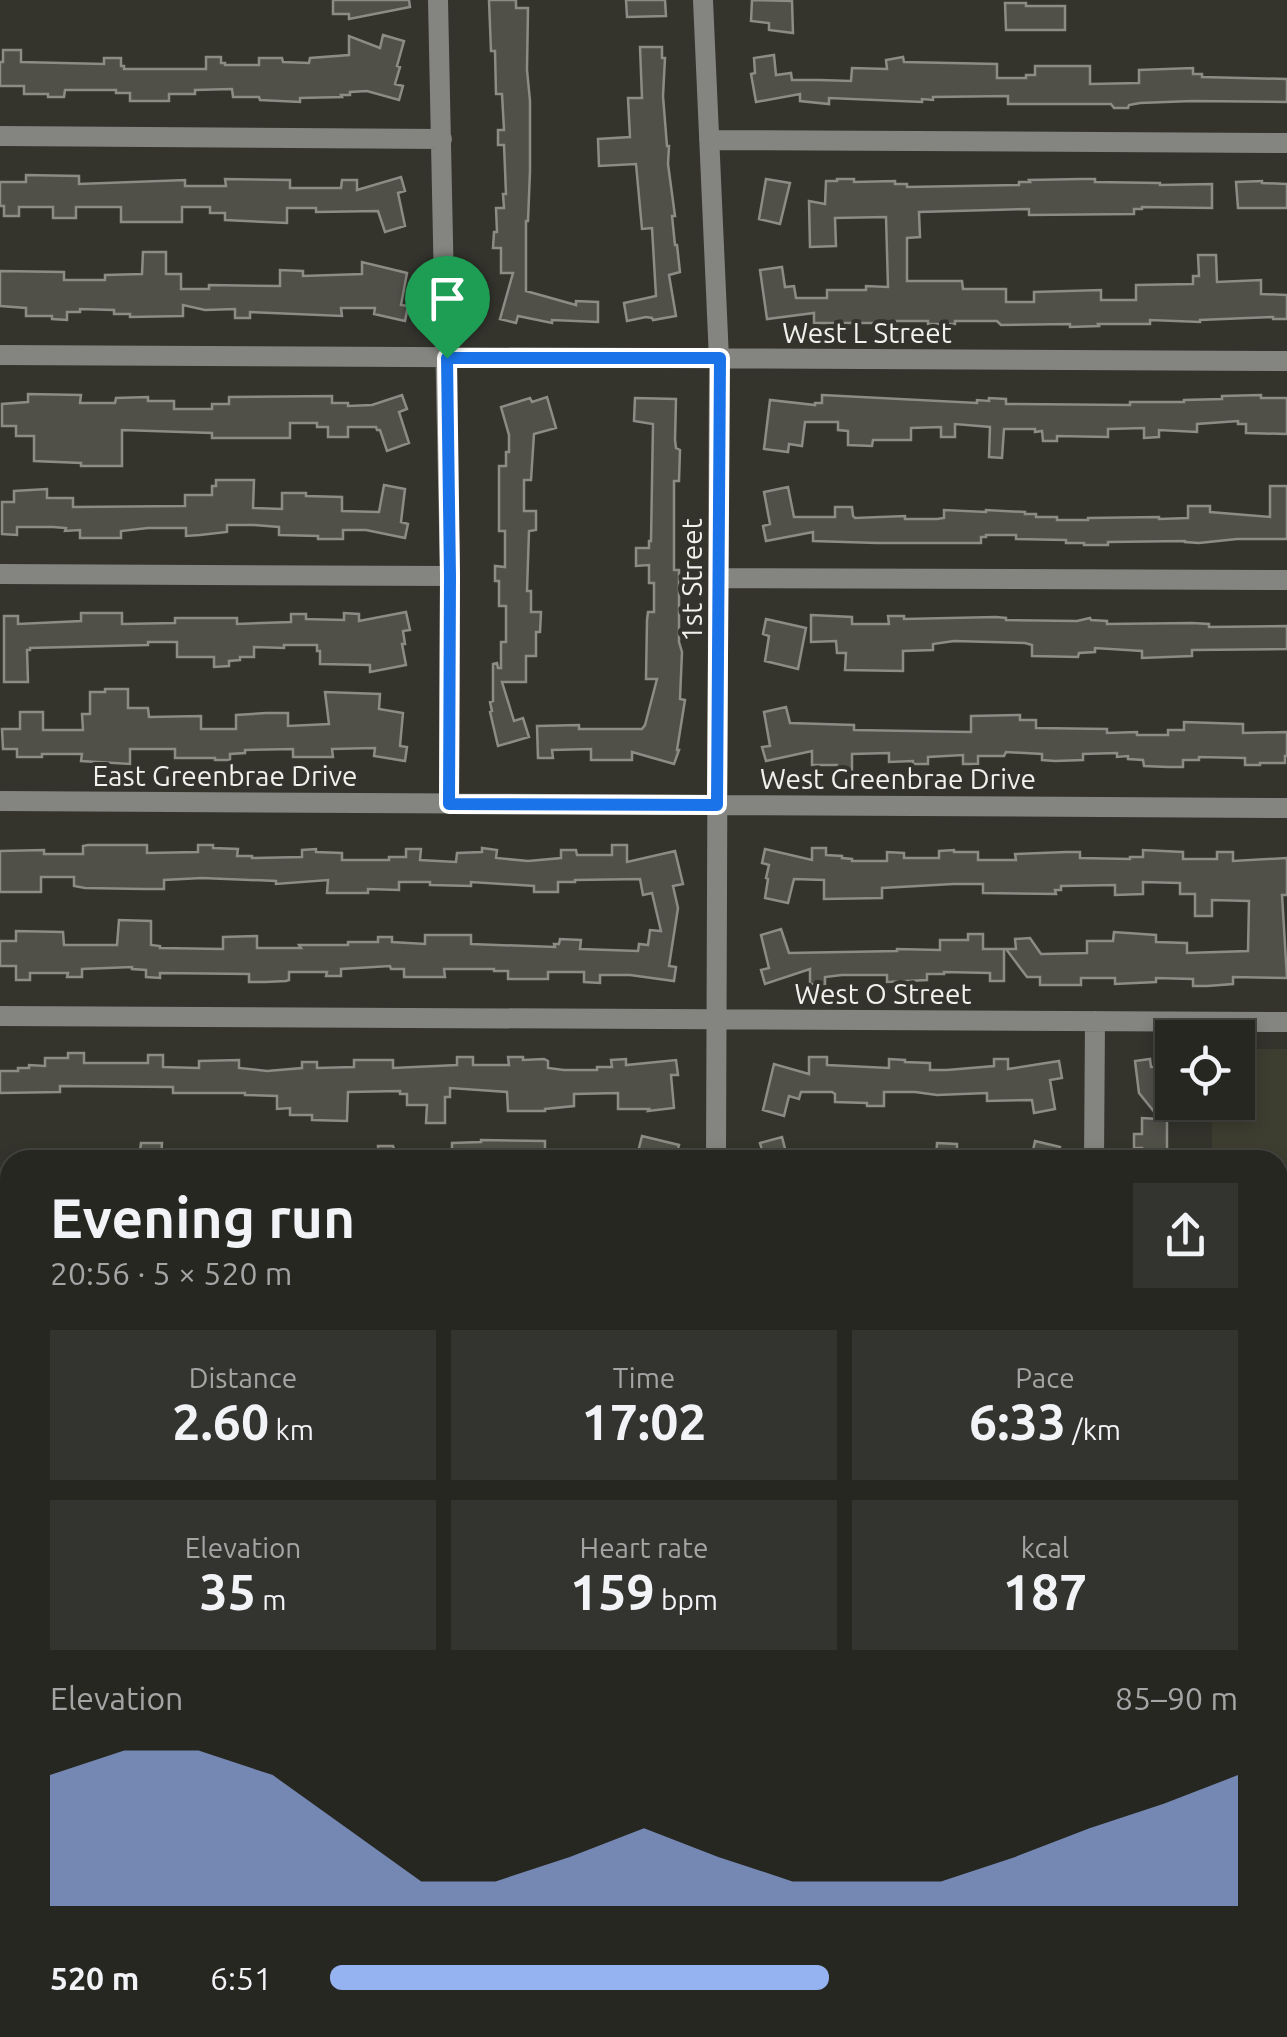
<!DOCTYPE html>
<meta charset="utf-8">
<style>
body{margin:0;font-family:Ubuntu,sans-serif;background:#33332f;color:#f1f3f6;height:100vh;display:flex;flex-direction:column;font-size:38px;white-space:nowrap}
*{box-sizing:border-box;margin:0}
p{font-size:32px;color:#a4a5a5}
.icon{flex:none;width:55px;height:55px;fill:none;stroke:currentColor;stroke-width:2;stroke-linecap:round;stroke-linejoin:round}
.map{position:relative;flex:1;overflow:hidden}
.drawer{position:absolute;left:0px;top:1150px;width:1288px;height:888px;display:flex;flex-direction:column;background:#272722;border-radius:30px 30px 0 0;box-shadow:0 5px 15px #0003,0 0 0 2px #434440}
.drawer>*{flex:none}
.buttons{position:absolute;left:1155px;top:1020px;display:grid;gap:20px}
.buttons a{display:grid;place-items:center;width:100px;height:100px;border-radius:0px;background:#272722;box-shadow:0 5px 15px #0003,0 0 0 2px #434440;font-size:50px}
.pin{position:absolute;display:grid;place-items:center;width:85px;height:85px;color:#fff;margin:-102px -42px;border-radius:50% 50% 50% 0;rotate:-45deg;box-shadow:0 0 10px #0007}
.pin .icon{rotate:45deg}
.round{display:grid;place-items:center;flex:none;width:105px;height:105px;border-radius:0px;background:#33332f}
.summary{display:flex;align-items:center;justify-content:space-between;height:170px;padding:0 50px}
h1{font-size:55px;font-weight:700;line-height:75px}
.stats{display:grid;grid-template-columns:repeat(3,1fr);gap:15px;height:170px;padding:10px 50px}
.stats div{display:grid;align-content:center;border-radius:0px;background:#33332f;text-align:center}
.stats b{font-size:50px;font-weight:700}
.stats small{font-size:28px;font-weight:400}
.stats p{font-size:28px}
.chart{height:280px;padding:20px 50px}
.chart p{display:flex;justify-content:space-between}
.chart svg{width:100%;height:180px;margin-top:10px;fill:#95b2f1;opacity:.7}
ul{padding:0 50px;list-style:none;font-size:32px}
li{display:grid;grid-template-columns:160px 120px 1fr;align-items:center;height:75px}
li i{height:25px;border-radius:12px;background:#95b2f1}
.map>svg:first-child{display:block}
</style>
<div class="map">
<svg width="1287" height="2037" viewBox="0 0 1287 2037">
<rect width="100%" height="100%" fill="#34342d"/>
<path fill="#3d3d30" d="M1238,1049h49v300h-9v-189h-66v-57l26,-1z"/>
<path fill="#543c55" d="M578,2028h7v8h21l4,-8 190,1v8h-221z"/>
<path fill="#505049" stroke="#8c8c85" stroke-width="2.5" d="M333,0h76l1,7 -61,12v-5h-16z
M489,0h27v8h12l-1,62 3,31v70l-2,50h-2v70l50,14v-4l22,1v20l-46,-2v3l-34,-7 -2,7 -16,-4 13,-46h-12v-25h-8l1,-16h3l-1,-24h8l-1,-14h3l-2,-49h-6v-15h6l-2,-36h-6l-1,-43h-4z
M626,0h39l1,16 -39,1z
M752,0l40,1 1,32 -24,-3v-7l-18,-2z
M1005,3h21v3h39v24h-59z
M383,35l21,6 -7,25 3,1 -5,17 8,2 -4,14 -32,-9 -17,1v3h-9l1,2 -42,1v4l-40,-2 -1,-3h-26l-1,-8 -37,1v4h-26v7h-39v-8h-14v-3h-51l-1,7h-16v-3h-24v-8h-24v-24h3v-12h18v12l83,2v-6h17v8h3v3h82v-12h15v6h4v2h34v-7h23l1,4 26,1 1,-5 39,-3v-19l31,12z
M640,47h22v11h3l-2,38 4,50h2l-1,18 7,52h-3l3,29h2l3,27 -11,3 7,41 -23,4 -1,-2 -6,-1 -19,4 -3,-18 32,-7 -4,-68 -10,1 -6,-65 -37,2 -1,-27 32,-2 -2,-39h14z
M774,55l2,20 15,-2 1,7h27l32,1 1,-13 35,1 -1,-9 17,-3 1,5 93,2v14h29v-3h9v-9h55v18l49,-1v-13l54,-2v6h9v3l85,2v23l-95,-1 -52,2 -11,2 -1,3h-14l-3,-4h-103v-8l-75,1v3l-11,-1v3l-93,-4v6l-29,-3v-7l-44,8 -5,-28 4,-1 -1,-15z
M26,175l53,1v8l106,-4v6h41l-1,-7 65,1v8h51l1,-8h15v10l44,-13 4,14 -7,2 7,33 -20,6 -7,-21 -62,1v-4h-29v15l-62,-3v-7h-15v-6h-28v15h-61v-15h-45v11h-23v-11h-34v9h-15v-10h-4v-24h26z
M766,179l24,4 -10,41 -21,-5z
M837,179h17v3l41,-1v3h12v3l112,-2v-3h11l-1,-2 52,-1h14v3l65,1v2l52,-1v24l-70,-1v2h-8v5l-105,1v-6l-110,3 1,25 -13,1v43h55l1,8h43v13h28v-10l67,-2v10h35v-15l57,-1v-8h6l-1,-21h18l1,27 44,-2v14l26,1v24h-14v-2l-73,3v2l-50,-2v4h-52l1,2 -29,1v-3l-69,1 -4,-4h-42v3h-27v-3h-33v5l-18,-1v-2h-63v-10l-47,6 -7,-49 22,-3 3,20 9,-1 2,12h31v-8h39v-4l22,1 -2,-70 -51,1 1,28 -26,1 -1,-46 16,3 1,-23h11z
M1262,181v2l25,1v24h-49l-2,-26z
M143,252h23v22h15v15h28v-4l71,1v-16l23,1v5l59,-2v-12l45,11 -6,32 7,1 -3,15 -31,-7 1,-6h-34l1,8 -92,-4v6h-15v-9l-30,1 -22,-5v11l-53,1v-3h-16v-4l-34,-1v3h-13v8l-15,-1v-3h-26v-8l-26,-2v-35l64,1v8h41v-5l37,-1z
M28,394l53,1 -1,8h35l1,-5 32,-1v4h26v8h38v-5h17v-7l103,-1v7h16v3l24,-1 30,-10 5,14 -8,3 10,31 -22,8 -7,-21h-3l-1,-3h-28v10h-20v-10h-11v-4h-27v15h-78v-5l-90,-3v36h-41v-3l-47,-2v-25h-18v-10h-14v-22l26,-2z
M822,395l155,8v-3l12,1v-3l17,1v5l124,1v-3h54v-2l38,-1v-3l39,-1v3h26v36l-41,-1v-9h-8v-3l-41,3v8l-38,-2v7l-15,1v-10l-36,1v8l-51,-1v5h-14l-1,-10 -7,1v-3h-31l-2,29 -13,-1 1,-30 -35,-3v13h-14v-10l-30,1v12h-38l-1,6 -24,-1v-14l-10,-1v-8h-33l-3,24 -13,-2 -1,8 -24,-3 6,-49 45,5v-2h7z
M547,397l9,31 -22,6 -3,46h-7v31h12v19l-7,1 -2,60h4v21h10l-1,20h-4v24h-10v26h-24l12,39 9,-3 6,19 -31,9 -8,-34 2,-1 -2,-9 3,-1v-37l4,-1 1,5h3v-26h5v-36h-7v-25h-4v-15l10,1v-36h-6v-65h7v-14h3v-17l-8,-28 29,-9 2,4z
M635,398l41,1 -1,41 1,8 4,2 -1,31h-5v89h5v72l3,10 -2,47 5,1 -8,50h2l-5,14 -42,-12v8h-41v-11l-39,1 1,8h-15l-1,-32 42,-1v4h63l3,-4 12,-46h-11l1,-59 1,-8h6v-29h-5v-18l-13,1v-18h13v-7h2l2,-117 -19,-3z
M216,480h38l-1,28 29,1v-16h24v3l36,1v14l37,1 5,-27 21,4 -4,33 7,2 -3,14 -39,-8h-23v9h-25v-3l-39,-1v-8l-25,-2h-27v7l-27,3 -14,1v-8h-38l-27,3v7h-41v-8l-15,1 1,-3 -13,-1h-36v8l-15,-1v-32h12v-11l33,-2v9h26v9l112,-1v-11h27v-9h4z
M1270,486h17v53h-50l-38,4 -14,-1v-1l-77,1v3h-24v-2h-18v-3l-50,-1v-4h-30v2h-5v6h-104l-64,-2v-9l-47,9 -3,-15 7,-2 -6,-32 24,-5 6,30h41v-10h17l1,9 2,2 50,-2v3h32l7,-1v-8l42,2v-2l39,2v2h11v3h21v3h31v-2l71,-1v2l29,-1v-12h22v6l60,5z
M406,612l4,18 -7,1 2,13h-3l4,21 -36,7v-7l-50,-1v-13h-3v-6h-33v3l-30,-1v10h-14v3l-11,1v5l-15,1v-10h-37v-15h-29v3l-118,3v2h-3l1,32h-24v-66h14v8l63,-3v-8h41v11l53,-1v-5h62v6l54,-2v-8h15v5l38,1v-7l15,1v7z
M811,615l41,2v7h37l-1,-8h16v3l92,-2 10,1v2l71,1 13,-3 1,2 16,1v3l85,-1 17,1v3l78,-1v23l-95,1v6l-50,2v-7l-47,-3v4l-16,1 -1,4 -46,-1v-11l-7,-2 -71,-2 -21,3v6l-30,1v20l-58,-1 1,-17h-9l-1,-12 -25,1z
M766,619l40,9 -8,41 -33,-8 4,-25 -6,-2z
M105,689h23v19h20l1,9 52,-1v13h35v-14l30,-2h22v13l41,-2 -4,-32 55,2 -1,15 24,4 -3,33 7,1 -2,14 -31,-5 1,-8 -43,1 1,8h-40v-8l-48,1v3l-15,1v6h-15v-2h-40v-9h-45v15l-49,-3 1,-7h-40v3h-25v-8h-14l-1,-20h18v-17h23v18h40l-1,-16h8v-22h15z
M786,707l4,16 64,2v5l117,2v-16l49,-1v5h16v8l71,1v4l30,-1v3h31v-5h16v-8l59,2v9l44,-1v24h-2v7h-25v2h-15v-7l-46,-1v3h-16v7h-15l-24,-1 -1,-6 -15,-1v-3l-11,1v-4l-34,1v6l-28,1 -13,-1v-6l-36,-2 -2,4h-26v8h-15v-9l-35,2v7h-15v-3l-24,1v-9l-37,1v18h-15v-7h-25v-14l-46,10 -4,-14 8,-1 -6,-34z
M88,845h59v8l51,-1v-7h15v3l25,1 -1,7h15v2l50,-1v-7l14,-1v3l26,1v7h47v-3h17v-8h15l-1,11 36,2 1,-9 25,-1v-4l15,2 -1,8 32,3 33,-3v-8h15l1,5h35v-10h15v17l48,-11 8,33 -10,2 5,22 -9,58 7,1 -2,14 -44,-6h-30v8l-16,-1v-10h-36v7h-40v-8h-14v-2h-50l1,8h-41v-8h-13l-1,-3 -49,3v7h-15l1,-4h-38v8l-3,1 -21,1h-16v-8l-89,-1v5l-14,-1v-7l-14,-1v-2l-50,2v8h-15l1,-4h-38v7h-14v-14h-16v-25h16v-10l47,1 1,13h53l2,-25 32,1v24l9,1v2l63,1v-12l34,-1v12h44l-2,-3h49v-3h30v-5h14v5l33,2v-9h46v9l84,3 -1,-3h5l1,-5 21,1 -1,9 58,2 1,-7 9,1 2,-15 11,1 -9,-38 -9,2 -3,-16 -65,1v2h-17v10h-24v-6l-63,-4v4l-41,-1v-3h-31v8l-31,-1v4h-41l1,-13 -52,4v-3l-74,-3 -38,2v9h-20l-59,-1 -11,-2v-9h-33v15h-41v-41l44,-1v4h39v-8z
M812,848h14v7l16,1v2l10,1v2h35v-9l17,1v5h35v-7l15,-1v2h24v8h38l-1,-6 51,-2h14v6l50,1v-2h13v-7l40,2v7h34v-7h16v9l54,-3v37h-5l5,83 -54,-1v7l-26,2h-14v-7l-37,-1v4l-41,2v-6h-34v7h-41v-8h-13l-21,-28h10l-1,-10 15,-1 11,16 46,-1v-12h26l1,-9 42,3v7l31,1v10l61,-2 1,-50 -37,-1v16h-17v-22h-15v-11l-37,-1v12l-28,1v-10l-54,1v4h-6l1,4 -73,-1v-9h-30l-71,4v10l-58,1v-19l-30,-1 -6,24 -23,-5 3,-19 -2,-1 3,-13 -7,-2 3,-14 47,11z
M781,929l8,24 108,-2v-2l43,1v-10h28v-6h15v15h21v32h-14v-8l-46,-1v2h-17v6l-40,2v-7h-45l-17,2v7h-15v-15l-45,15 -4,-14 8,-2 -8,-33z
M68,1053h16v10h64v-8h15v12l36,1v-7l40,-1v8l28,3 35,-3v-6h15v6l37,-1v-7h39v8l64,-3v-8h16v8h36l-1,-8h15v3l21,-1 4,2v7l16,2h33v-3h15l-1,-7 15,-1v6l50,-5 2,15h-7l3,33 -26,3 1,-2h-31v-16l-44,1v12l-29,3v2h-37l-1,-19 -57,-4v9h-5v26h-19l1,-18h-20v-11h-7v-3l-52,1 -1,29 -35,-1v-5h-22v-7l-13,1v-13l-32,-1v-2h-72v-6l-113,-1v6l-60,1v-22h18v-3h11v-3l16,1v-8h23z
M809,1057h18v8l62,3v-9l16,1v2l25,1v7h17l47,-4v-7h14v10l51,-8 3,17 -12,2 5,29 -21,4 -2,-13 -45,1v-8l-50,2 -22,-3h-31v14h-17v-3l-32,-1v-8l-3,-2h-31l-2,7 -10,-3 -5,20 -21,-6 11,-46 35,10z
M1150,1059l1,8h21v37l-5,1v55h-26l1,-12h-8v-14h8v-16l18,1 -21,-26 -4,-32z
M642,1136l37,9 -4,15h-39z
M782,1137l6,23h-23l-5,-17z
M481,1140l64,1v19h-93v-17l29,-1z
M1035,1141l25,6 -3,13h-26z
M141,1143h21l-1,17h-22z
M937,1143l20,1v16h-21z
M378,1146h15l5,14h-19z"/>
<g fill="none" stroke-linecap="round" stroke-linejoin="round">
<path stroke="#848481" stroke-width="20" d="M438,0l12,576 -1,228
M703,0l16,359 -3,801
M0,136l442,3
M709,140l578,3
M0,355l1287,6
M0,574l450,2
M718,578l569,2
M0,801l1287,7
M0,1016l1287,6
M1094,1160l1,-139
M0,1226h10
M0,1548h10
M0,1822h10
M1278,1829h9
M314,2028v9"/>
</g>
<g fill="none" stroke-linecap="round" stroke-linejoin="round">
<g stroke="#fff" stroke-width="20">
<path id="route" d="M447,358h273l-3,447 -268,-1 1,-228z"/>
</g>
<use href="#route" stroke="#1a73e8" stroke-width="12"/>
</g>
<g text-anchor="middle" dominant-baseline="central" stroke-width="8" stroke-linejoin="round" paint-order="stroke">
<g font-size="28" fill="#f0f0ec" stroke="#34342d">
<text x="867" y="332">West L Street</text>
<text transform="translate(691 580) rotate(-90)">1st Street</text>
<text x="225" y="775">East Greenbrae Drive</text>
<text x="898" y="778">West Greenbrae Drive</text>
<text x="883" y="993">West O Street</text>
</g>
</g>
</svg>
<div class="buttons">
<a><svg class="icon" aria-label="locate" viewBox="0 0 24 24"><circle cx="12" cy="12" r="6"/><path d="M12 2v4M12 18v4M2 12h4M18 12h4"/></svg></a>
</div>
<div class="pin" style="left:447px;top:358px;background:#1e9e55"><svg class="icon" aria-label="arrive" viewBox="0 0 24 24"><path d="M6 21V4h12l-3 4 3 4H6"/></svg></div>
<section class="drawer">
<div class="summary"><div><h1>Evening run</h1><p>20:56 · 5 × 520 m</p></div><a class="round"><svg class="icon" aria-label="share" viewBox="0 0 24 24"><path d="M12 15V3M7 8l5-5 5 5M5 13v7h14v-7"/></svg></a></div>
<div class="stats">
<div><p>Distance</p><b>2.60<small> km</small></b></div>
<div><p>Time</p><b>17:02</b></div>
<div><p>Pace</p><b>6:33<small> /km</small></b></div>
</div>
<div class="stats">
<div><p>Elevation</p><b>35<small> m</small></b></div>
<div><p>Heart rate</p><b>159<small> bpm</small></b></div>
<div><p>kcal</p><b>187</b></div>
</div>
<div class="chart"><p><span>Elevation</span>85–90 m</p>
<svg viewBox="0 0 160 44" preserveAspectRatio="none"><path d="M0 44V12L10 6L20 6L30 12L40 25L50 38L60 38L70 32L80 25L90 32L100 38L110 38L120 38L130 32L140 25L150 19L160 12V44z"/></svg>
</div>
<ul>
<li><b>520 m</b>6:51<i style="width:55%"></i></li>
</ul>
</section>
</div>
